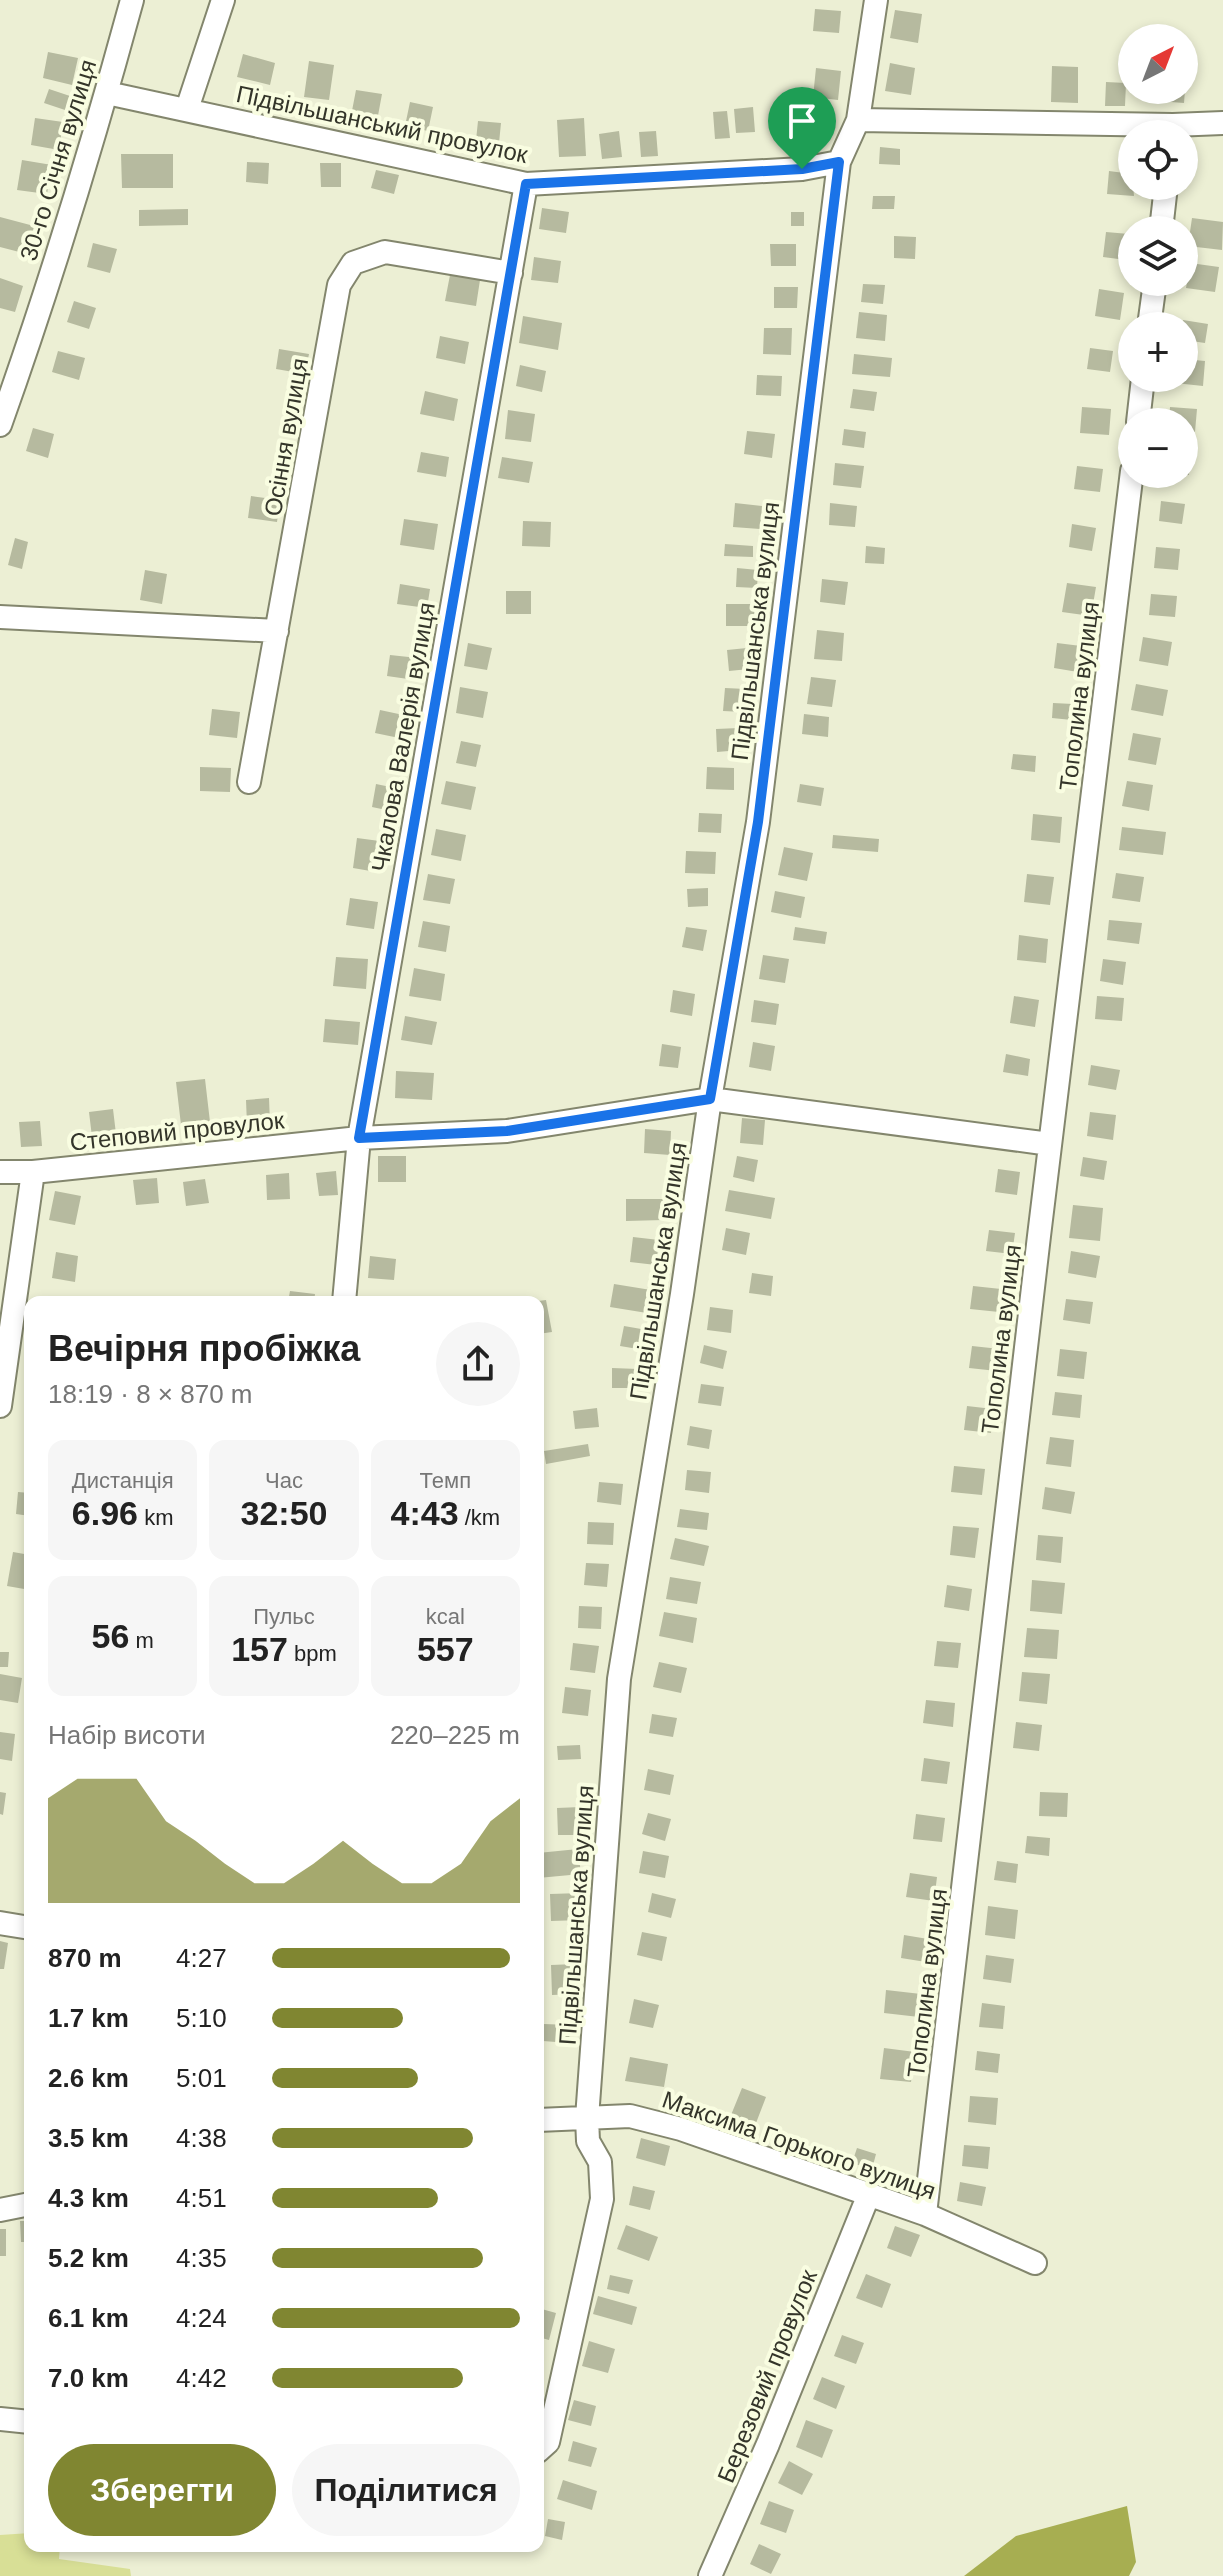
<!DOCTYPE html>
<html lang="uk">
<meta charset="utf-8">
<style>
body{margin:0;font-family:Helvetica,sans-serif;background:#f6f6f6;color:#222;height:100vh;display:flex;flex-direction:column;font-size:30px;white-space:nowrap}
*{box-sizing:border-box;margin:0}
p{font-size:26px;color:#767676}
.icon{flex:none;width:44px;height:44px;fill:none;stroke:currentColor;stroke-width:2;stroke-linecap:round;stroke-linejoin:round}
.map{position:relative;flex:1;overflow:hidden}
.panel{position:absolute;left:24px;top:1296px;width:520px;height:1256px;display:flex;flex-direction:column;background:#fff;border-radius:16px;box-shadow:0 4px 12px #0003}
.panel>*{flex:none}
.needle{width:52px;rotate:42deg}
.controls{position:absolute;left:1118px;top:24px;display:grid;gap:16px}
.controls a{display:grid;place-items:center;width:80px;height:80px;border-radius:50%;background:#fff;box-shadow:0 4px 12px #0003;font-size:40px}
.pin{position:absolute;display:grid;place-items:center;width:68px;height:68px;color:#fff;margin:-82px -34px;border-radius:50% 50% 50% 0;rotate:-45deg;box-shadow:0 0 8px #0007}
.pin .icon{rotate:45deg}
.round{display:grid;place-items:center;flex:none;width:84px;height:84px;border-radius:42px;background:#f6f6f6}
.summary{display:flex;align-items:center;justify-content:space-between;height:136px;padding:0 24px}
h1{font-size:36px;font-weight:700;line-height:60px}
.figures{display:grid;grid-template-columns:repeat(3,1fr);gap:12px;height:136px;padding:8px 24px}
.figures div{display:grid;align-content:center;border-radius:16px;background:#f6f6f6;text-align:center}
.figures b{font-size:34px;font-weight:700}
.figures small{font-size:22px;font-weight:400}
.figures p{font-size:22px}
.chart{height:224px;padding:16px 24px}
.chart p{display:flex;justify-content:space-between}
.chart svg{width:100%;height:144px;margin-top:8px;fill:#808631;opacity:.7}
.action{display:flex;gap:16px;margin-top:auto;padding:16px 24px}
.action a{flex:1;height:92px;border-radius:48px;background:#808631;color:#fff;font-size:32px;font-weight:700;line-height:92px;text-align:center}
.action a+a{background:#f6f6f6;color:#222}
ul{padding:0 24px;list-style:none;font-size:26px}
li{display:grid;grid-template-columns:128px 96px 1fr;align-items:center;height:60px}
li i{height:20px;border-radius:10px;background:#808631}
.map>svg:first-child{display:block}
</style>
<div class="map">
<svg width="1223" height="2576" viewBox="0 0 1223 2576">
<rect width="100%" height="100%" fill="#ecefd4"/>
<path fill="#d8df96" d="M30,2533v13h30l-1,13 71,10 1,7h-131v-41z"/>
<path fill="#a7ae51" d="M1127,2506l9,56 -7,14h-165l52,-40z"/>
<path fill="#b6ba9f" d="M815,9l26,2 -2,22 -26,-2z
M895,10l27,4 -4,29 -28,-5z
M48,52l30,6 -6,27 -29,-7z
M243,54l32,9 -5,22 -33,-8z
M309,61l25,4 -5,35 -25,-3z
M890,63l25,5 -4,27 -26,-4z
M1052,66l26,1v36l-27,-1z
M816,68l25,3 -3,29 -25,-3z
M1106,82l20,1 -1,23h-20z
M49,89l21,7 -5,14 -21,-7z
M356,90l26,4 -5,27 -26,-5z
M1158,90h27l-1,13 -26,-2z
M410,102l23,5 -5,24 -23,-5z
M753,107l2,25 -19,1 -2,-24z
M790,107l3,25 -19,2 -2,-25z
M727,111l3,27 -15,1 -2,-27z
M35,118l28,4 -4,28 -28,-5z
M584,118l2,38 -27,1 -2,-37z
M478,121l23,2 -3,30 -23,-3z
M619,131l3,26 -20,2 -3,-25z
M656,131l2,25 -17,1 -2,-25z
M880,147l20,2v16l-21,-1z
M121,154h52v34h-51z
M22,160l30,5 -5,29 -30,-4z
M247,162l22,1 -1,21 -22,-2z
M320,163h21v24h-20z
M376,170l23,5 -5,19 -23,-6z
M1109,171l23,3 2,22 -27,-2z
M873,196h22l-1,13h-22z
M542,208l27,4 -3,21 -27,-4z
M188,209v16l-49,1v-16z
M791,212h13v14h-13z
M0,217l34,9 -7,28 -27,-7z
M1192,218l31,4 -1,28 -34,-4z
M1106,232l23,2 -3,26 -23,-3z
M894,236l22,1 -1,22 -21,-1z
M93,243l24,6 -7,24 -23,-6z
M770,244h26v22h-25z
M534,257l27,4 -3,22 -27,-3z
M1190,263l29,4 -4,25 -29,-4z
M450,275l30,5 -4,26 -31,-5z
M0,278l23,8 -8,26 -15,-4z
M863,284l22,1 -2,19 -22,-2z
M774,287h24l-1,21h-23z
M1099,289l25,4 -4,27 -25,-4z
M74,301l22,7 -7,21 -22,-7z
M859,312l28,3 -2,26 -29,-3z
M523,316l39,7 -4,27 -39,-7z
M1183,320l25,4 -3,19 -21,-3z
M764,328h28l-1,27 -28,-1z
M440,336l29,6 -4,22 -29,-6z
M1090,348l23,3 -3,21 -23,-3z
M279,349l30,5 -4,20 -29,-5z
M58,351l27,7 -6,22 -27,-8z
M854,354l38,4 -2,19 -38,-3z
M1184,359l21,2 -2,25 -28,-3 1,-5h8z
M520,365l26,6 -4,21 -26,-6z
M757,375l25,1 -1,20 -25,-1z
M853,389l24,3 -3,19 -24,-3z
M425,391l33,8 -4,22 -34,-7z
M1082,407l29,2 -2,26 -29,-2z
M1170,407l27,2 -2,23 -11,-1v-9h-15z
M508,410l27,4 -4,28 -26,-3z
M33,428l21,6 -6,24 -22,-7z
M844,429l22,3 -2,16 -22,-3z
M747,431l28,3 -3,24 -28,-4z
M421,452l28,5 -3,20 -29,-5z
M1184,452h6l-1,23h-5z
M502,457l31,5 -4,21 -31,-5z
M835,463l29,3 -3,22 -28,-3z
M1077,466l26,3 -3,23 -26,-3z
M251,496l29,4 -3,22 -29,-4z
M1161,501l24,3 -3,20 -23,-3z
M735,503l27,3 -2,23 -27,-2z
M830,503l27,3 -2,21 -26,-2z
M404,519l34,5 -4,26 -34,-5z
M523,521l28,1 -1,25 -28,-1z
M1072,524l24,4 -4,23 -23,-4z
M15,538l13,4 -6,27 -14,-4z
M725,544l28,2v11l-29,-1z
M866,546l19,2 -1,16 -19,-1z
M1156,547l24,2 -2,21 -24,-2z
M737,568l21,2 -1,18 -21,-1z
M145,570l22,4 -5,30 -22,-4z
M822,579l26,3 -3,23 -25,-3z
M1067,583l29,4 -5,29 -29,-4z
M400,584l30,5 -3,19 -30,-4z
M506,591h25v23h-25z
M1151,594l26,2 -2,21 -26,-2z
M726,604h28l1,22h-29z
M817,630l27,3 -2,28 -28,-2z
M1143,637l29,5 -4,24 -29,-5z
M468,643l24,5 -5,22 -23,-4z
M1057,643l24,3 -3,26 -24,-4z
M747,648l2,21 -20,2 -2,-21z
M390,655l28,3 -3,22 -28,-4z
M811,677l25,3 -4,27 -25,-3z
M1136,684l32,6 -5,26 -32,-6z
M460,687l28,5 -5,26 -27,-5z
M725,688l21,1 -2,23 -21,-1z
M1053,703l20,1 -1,16 -20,-2z
M212,709l28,3 -3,26 -28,-3z
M380,710l28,6 -4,23 -29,-6z
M804,714l25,3 -1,20 -26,-3z
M739,728l1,22 -23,2 -1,-23z
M1133,733l28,5 -5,27 -28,-5z
M461,741l20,4 -5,22 -20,-4z
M1013,754l23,2 -1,16 -24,-3z
M200,767l31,1 -1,24 -30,-1z
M707,767l27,1v22l-28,-1z
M446,781l30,6 -5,23 -30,-6z
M1127,781l26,4 -4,26 -27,-5z
M376,784l24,5 -4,23 -24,-5z
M800,784l24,4 -3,18 -24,-4z
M699,813l23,1 -1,19 -23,-1z
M1033,814l29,3 -2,26 -29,-3z
M1122,827l44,5 -3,23 -44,-5z
M436,829l30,6 -5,26 -30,-6z
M833,835l46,4 -1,13 -46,-4z
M357,838l30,4 -5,31 -29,-5z
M784,847l29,6 -6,28 -29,-6z
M686,851l30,1 -1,22 -30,-1z
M1116,873l28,4 -4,25 -28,-4z
M428,874l27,5 -5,25 -27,-4z
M1027,874l27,3 -4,28 -26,-3z
M708,888v18l-20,1 -1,-18z
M775,891l30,6 -4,21 -30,-6z
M350,898l28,4 -4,27 -28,-4z
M1109,920l33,3 -3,21 -32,-4z
M423,921l27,5 -4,26 -28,-5z
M686,927l21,3 -4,21 -21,-4z
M795,927l32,5 -2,12 -32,-4z
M1019,935l29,4 -2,24 -29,-3z
M763,955l26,4 -4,24 -26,-4z
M336,957l32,2 -2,30 -33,-3z
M1103,959l23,3 -3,23 -23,-4z
M414,968l31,6 -4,27 -32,-5z
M673,990l22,4 -3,22 -22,-4z
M1014,996l25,4 -4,27 -25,-4z
M1097,996l27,2 -2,23 -27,-2z
M754,1000l25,4 -3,21 -25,-3z
M405,1016l32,6 -5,23 -31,-5z
M325,1019l35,3 -2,23 -35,-3z
M753,1042l22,4 -4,25 -22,-4z
M662,1044l19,3 -3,21 -19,-2z
M1006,1054l24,5 -2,17 -25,-4z
M1091,1065l29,5 -4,20 -28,-5z
M396,1071l38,2 -2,27 -37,-2z
M205,1079l5,43 -29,3 -5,-43z
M269,1098l1,26 -23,1 -1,-25z
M113,1109l3,25 -24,3 -3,-25z
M1090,1112l26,3 -3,25 -26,-4z
M742,1118l23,2 -2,25 -23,-2z
M40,1121l2,25 -21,1 -2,-25z
M645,1129l26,2 -1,24 -26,-2z
M378,1156h28v26h-28z
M737,1156l21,4 -4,22 -21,-5z
M1083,1157l24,4 -3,19 -24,-4z
M998,1169l22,3 -3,23 -22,-3z
M336,1171l2,24 -19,1 -3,-23z
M289,1173l1,26 -23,1 -1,-25z
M157,1178l2,25 -23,2 -3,-25z
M205,1179l4,24 -23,3 -3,-24z
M729,1190l46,8 -4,21 -46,-8z
M55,1191l26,5 -6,29 -26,-5z
M626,1199h37v21l-37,1z
M1073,1205l30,3 -3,33 -31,-3z
M726,1228l24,5 -4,22 -24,-5z
M989,1230l26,3 -3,21 -26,-3z
M633,1237l26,3 -3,25 -26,-3z
M1071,1251l29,5 -4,22 -28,-5z
M56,1252l22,4 -3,26 -23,-4z
M370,1256l26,3 -2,21 -26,-2z
M752,1273l21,3 -2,20 -22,-3z
M614,1284l37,6 -4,23 -37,-6z
M973,1286l28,3 -2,23 -29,-3z
M290,1291l25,3 -1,8h-26z
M1066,1299l27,3 -3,22 -27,-4z
M546,1300l6,32 -14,2v-33z
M710,1307l23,3 -2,23 -24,-3z
M624,1326l23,4 -3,20 -24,-4z
M704,1345l23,6 -4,18 -23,-6z
M972,1346l28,3 -3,22 -28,-3z
M1060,1349l27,3 -3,27 -27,-3z
M612,1368l26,1v19h-26z
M701,1384l23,3 -3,19 -23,-3z
M1055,1392l27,3 -2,23 -28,-3z
M967,1406l26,3 -2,24 -27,-3z
M597,1408l2,19 -24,2 -2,-18z
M690,1426l22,4 -3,19 -22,-4z
M25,1436h5v24h-6z
M1050,1437l24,3 -3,27 -25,-3z
M588,1444l2,12 -44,8 -2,-13z
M954,1466l31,3 -3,26 -31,-3z
M687,1470l24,2 -2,21 -24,-3z
M599,1482l24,2 -2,21 -24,-3z
M1045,1487l30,5 -4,22 -29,-5z
M18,1492l12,1v23l-14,-2z
M680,1509l29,4 -2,17 -30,-3z
M588,1522l26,1 -1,22 -26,-1z
M953,1526l26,2 -4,30 -25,-3z
M1038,1535l25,2 -2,26 -25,-3z
M675,1538l34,8 -5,20 -34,-7z
M13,1552l17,3v35l-23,-4z
M586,1563l23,1 -2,23 -23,-2z
M670,1577l31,5 -4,22 -31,-5z
M1032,1580l33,3 -3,31 -32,-3z
M947,1585l25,4 -3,22 -25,-4z
M579,1606l23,1 -1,22 -23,-1z
M664,1612l33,6 -4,25 -34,-7z
M1027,1628l32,2 -2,29 -33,-2z
M937,1641l24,2 -3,25 -24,-2z
M573,1643l26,3 -4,27 -25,-3z
M0,1652h9l-1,15h-8z
M659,1662l28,6 -6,25 -28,-6z
M1022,1672l28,2 -3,30 -28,-3z
M0,1674l22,4 -4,25 -18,-3z
M565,1687l26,3 -3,26 -26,-3z
M926,1700l29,3 -2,24 -30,-4z
M652,1714l25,4 -4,19 -24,-4z
M1016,1722l26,3 -3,26 -26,-3z
M0,1732l15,2 -3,27 -12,-2z
M580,1745l1,14 -23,1 -1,-14z
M924,1758l26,4 -3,22 -26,-3z
M648,1769l26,6 -4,20 -26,-5z
M0,1792l6,1 -3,22 -3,-1z
M1040,1792l28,1 -1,24 -28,-1z
M581,1807l1,28h-24l-1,-27z
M648,1813l23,6 -6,22 -23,-7z
M916,1814l29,4 -3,24 -29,-3z
M1027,1836l23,2 -1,18 -24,-3z
M578,1849l3,25 -43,4v-25z
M643,1851l26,5 -4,22 -26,-5z
M997,1861l21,3 -2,19 -22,-3z
M910,1873l27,4 -3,24 -28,-4z
M581,1893l1,27 -31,1 -1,-27z
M652,1893l24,6 -5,19 -23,-6z
M988,1906l30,4 -3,29 -30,-4z
M642,1932l25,5 -5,24 -25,-6z
M904,1935l24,4 -2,23 -25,-4z
M0,1941l8,2 -4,26h-4z
M986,1955l28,4 -3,24 -28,-4z
M576,1964l1,30 -25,1 -1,-30z
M886,1990l35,4 -2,23 -35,-4z
M634,1999l25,6 -6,23 -24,-5z
M982,2003l23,3 -2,23 -24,-2z
M544,2024l26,1 -1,18 -26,-2z
M884,2048l31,4 -4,30 -31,-3z
M977,2051l23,3 -2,19 -23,-3z
M630,2057l38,7 -4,23 -39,-6z
M742,2088l24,9 -10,26 -25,-8z
M970,2096l28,2 -2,27 -28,-3z
M641,2138l29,8 -5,20 -29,-8z
M964,2145l26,2 -2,22 -26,-3z
M857,2148l19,6 -4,15 -20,-6z
M960,2182l26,5 -4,19 -25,-5z
M633,2186l22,5 -5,19 -21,-5z
M20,2221h10v21h-9z
M626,2225l32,12 -9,24 -32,-12z
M895,2226l25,9 -9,22 -24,-9z
M0,2229h6v27h-6z
M866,2274l25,10 -9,24 -26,-10z
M610,2275l23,5 -4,14 -22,-5z
M598,2296l39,11 -5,18 -39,-11z
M538,2308l18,5 -7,27 -11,-3z
M842,2335l22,8 -8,21 -22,-8z
M589,2341l26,8 -7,24 -26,-7z
M822,2377l23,9 -9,23 -23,-10z
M574,2400l22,6 -5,20 -23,-6z
M806,2420l27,10 -11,28 -26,-11z
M573,2441l24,7 -6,19 -23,-6z
M789,2461l24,13 -11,21 -24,-12z
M563,2480l34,11 -5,19 -35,-11z
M769,2501l25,9 -8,23 -26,-9z
M548,2519l17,3 -3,18 -17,-4z
M759,2544l22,10 -10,20 -21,-10z"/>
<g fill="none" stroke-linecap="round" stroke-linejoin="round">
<g stroke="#83866d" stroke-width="26">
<path id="minor" d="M107,93l419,91 276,-15 37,-7
M187,109l36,-109
M858,120l315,5 50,-2
M1161,230l5,-44
M1149,326l6,-44
M1138,422l5,-44
M0,425c50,-140 93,-282 132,-425
M0,617l277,14
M249,782l90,-497 14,-22 32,-11 126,21
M0,1172h33l326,-34 148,-7 203,-32 340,45
M344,1302l15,-164 167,-954
M0,1406l33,-234
M0,1923l30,5
M538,2120l92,-4 51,13 244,85 110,49
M0,2210l30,-6
M925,2214l114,-978 93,-765
M0,2419l30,3
M538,2451l10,-9 54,-243 -2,-37 -12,-21 -1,-23 32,-439 63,-385 28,-195 48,-277 81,-660 19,-42 18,-120
M710,2576l58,-132 101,-250"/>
</g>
<use href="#minor" stroke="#fff" stroke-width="22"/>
</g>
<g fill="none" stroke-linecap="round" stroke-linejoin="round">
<g stroke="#fff" stroke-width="16">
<path id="route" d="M839,162l-81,660 -48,277 -203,32 -148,7 167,-954 276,-15z"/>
</g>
<use href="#route" stroke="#1a73e8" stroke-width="10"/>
</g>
<g text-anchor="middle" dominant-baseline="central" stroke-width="8" stroke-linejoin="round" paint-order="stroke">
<g font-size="24" fill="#34352a" stroke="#f9fde1">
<text transform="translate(382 124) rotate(12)">Підвільшанський провулок</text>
<text transform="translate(58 160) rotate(-73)">30-го Січня вулиця</text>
<text transform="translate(286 437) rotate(-80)">Осіння вулиця</text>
<text transform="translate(755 631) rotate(-83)">Підвільшанська вулиця</text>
<text transform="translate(1079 696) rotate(-83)">Тополина вулиця</text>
<text transform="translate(403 737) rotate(-80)">Чкалова Валерія вулиця</text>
<text transform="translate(177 1131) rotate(-6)">Степовий провулок</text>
<text transform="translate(658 1271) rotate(-81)">Підвільшанська вулиця</text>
<text transform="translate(1001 1339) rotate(-83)">Тополина вулиця</text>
<text transform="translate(576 1915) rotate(-86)">Підвільшанська вулиця</text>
<text transform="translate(927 1983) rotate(-83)">Тополина вулиця</text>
<text transform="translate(799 2145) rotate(19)">Максима Горького вулиця</text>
<text transform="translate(767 2376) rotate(-68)">Березовий провулок</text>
</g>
</g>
</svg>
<div class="controls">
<a><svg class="needle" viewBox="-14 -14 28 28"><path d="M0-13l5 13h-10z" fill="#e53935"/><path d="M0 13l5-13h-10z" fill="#767676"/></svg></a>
<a><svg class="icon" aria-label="locate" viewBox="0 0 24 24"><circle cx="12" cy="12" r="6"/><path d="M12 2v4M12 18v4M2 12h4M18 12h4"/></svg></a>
<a><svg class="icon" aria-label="layers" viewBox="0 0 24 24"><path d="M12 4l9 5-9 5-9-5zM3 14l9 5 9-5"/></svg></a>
<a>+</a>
<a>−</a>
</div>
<div class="pin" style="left:802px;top:169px;background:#1e9e55"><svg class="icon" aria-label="arrive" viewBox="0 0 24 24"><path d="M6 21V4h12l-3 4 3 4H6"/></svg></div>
<section class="panel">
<div class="summary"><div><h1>Вечірня пробіжка</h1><p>18:19 · 8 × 870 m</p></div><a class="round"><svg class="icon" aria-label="share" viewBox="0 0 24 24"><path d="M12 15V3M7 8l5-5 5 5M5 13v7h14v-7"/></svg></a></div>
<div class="figures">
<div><p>Дистанція</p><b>6.96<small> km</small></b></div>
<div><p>Час</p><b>32:50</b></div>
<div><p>Темп</p><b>4:43<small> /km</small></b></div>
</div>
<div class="figures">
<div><b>56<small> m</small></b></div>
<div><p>Пульс</p><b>157<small> bpm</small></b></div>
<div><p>kcal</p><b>557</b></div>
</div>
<div class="chart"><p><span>Набір висоти</span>220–225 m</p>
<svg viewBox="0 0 160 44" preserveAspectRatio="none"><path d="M0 44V12L10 6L20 6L30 6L40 19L50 25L60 32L70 38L80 38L90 32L100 25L110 32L120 38L130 38L140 32L150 19L160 12V44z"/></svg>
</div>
<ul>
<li><b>870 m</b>4:27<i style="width:96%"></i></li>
<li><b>1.7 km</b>5:10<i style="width:53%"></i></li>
<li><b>2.6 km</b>5:01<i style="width:59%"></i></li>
<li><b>3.5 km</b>4:38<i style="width:81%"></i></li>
<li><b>4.3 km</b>4:51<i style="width:67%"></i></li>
<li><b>5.2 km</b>4:35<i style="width:85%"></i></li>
<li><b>6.1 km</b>4:24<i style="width:100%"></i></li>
<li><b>7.0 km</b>4:42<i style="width:77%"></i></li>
</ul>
<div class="action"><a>Зберегти</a><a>Поділитися</a></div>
</section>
</div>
